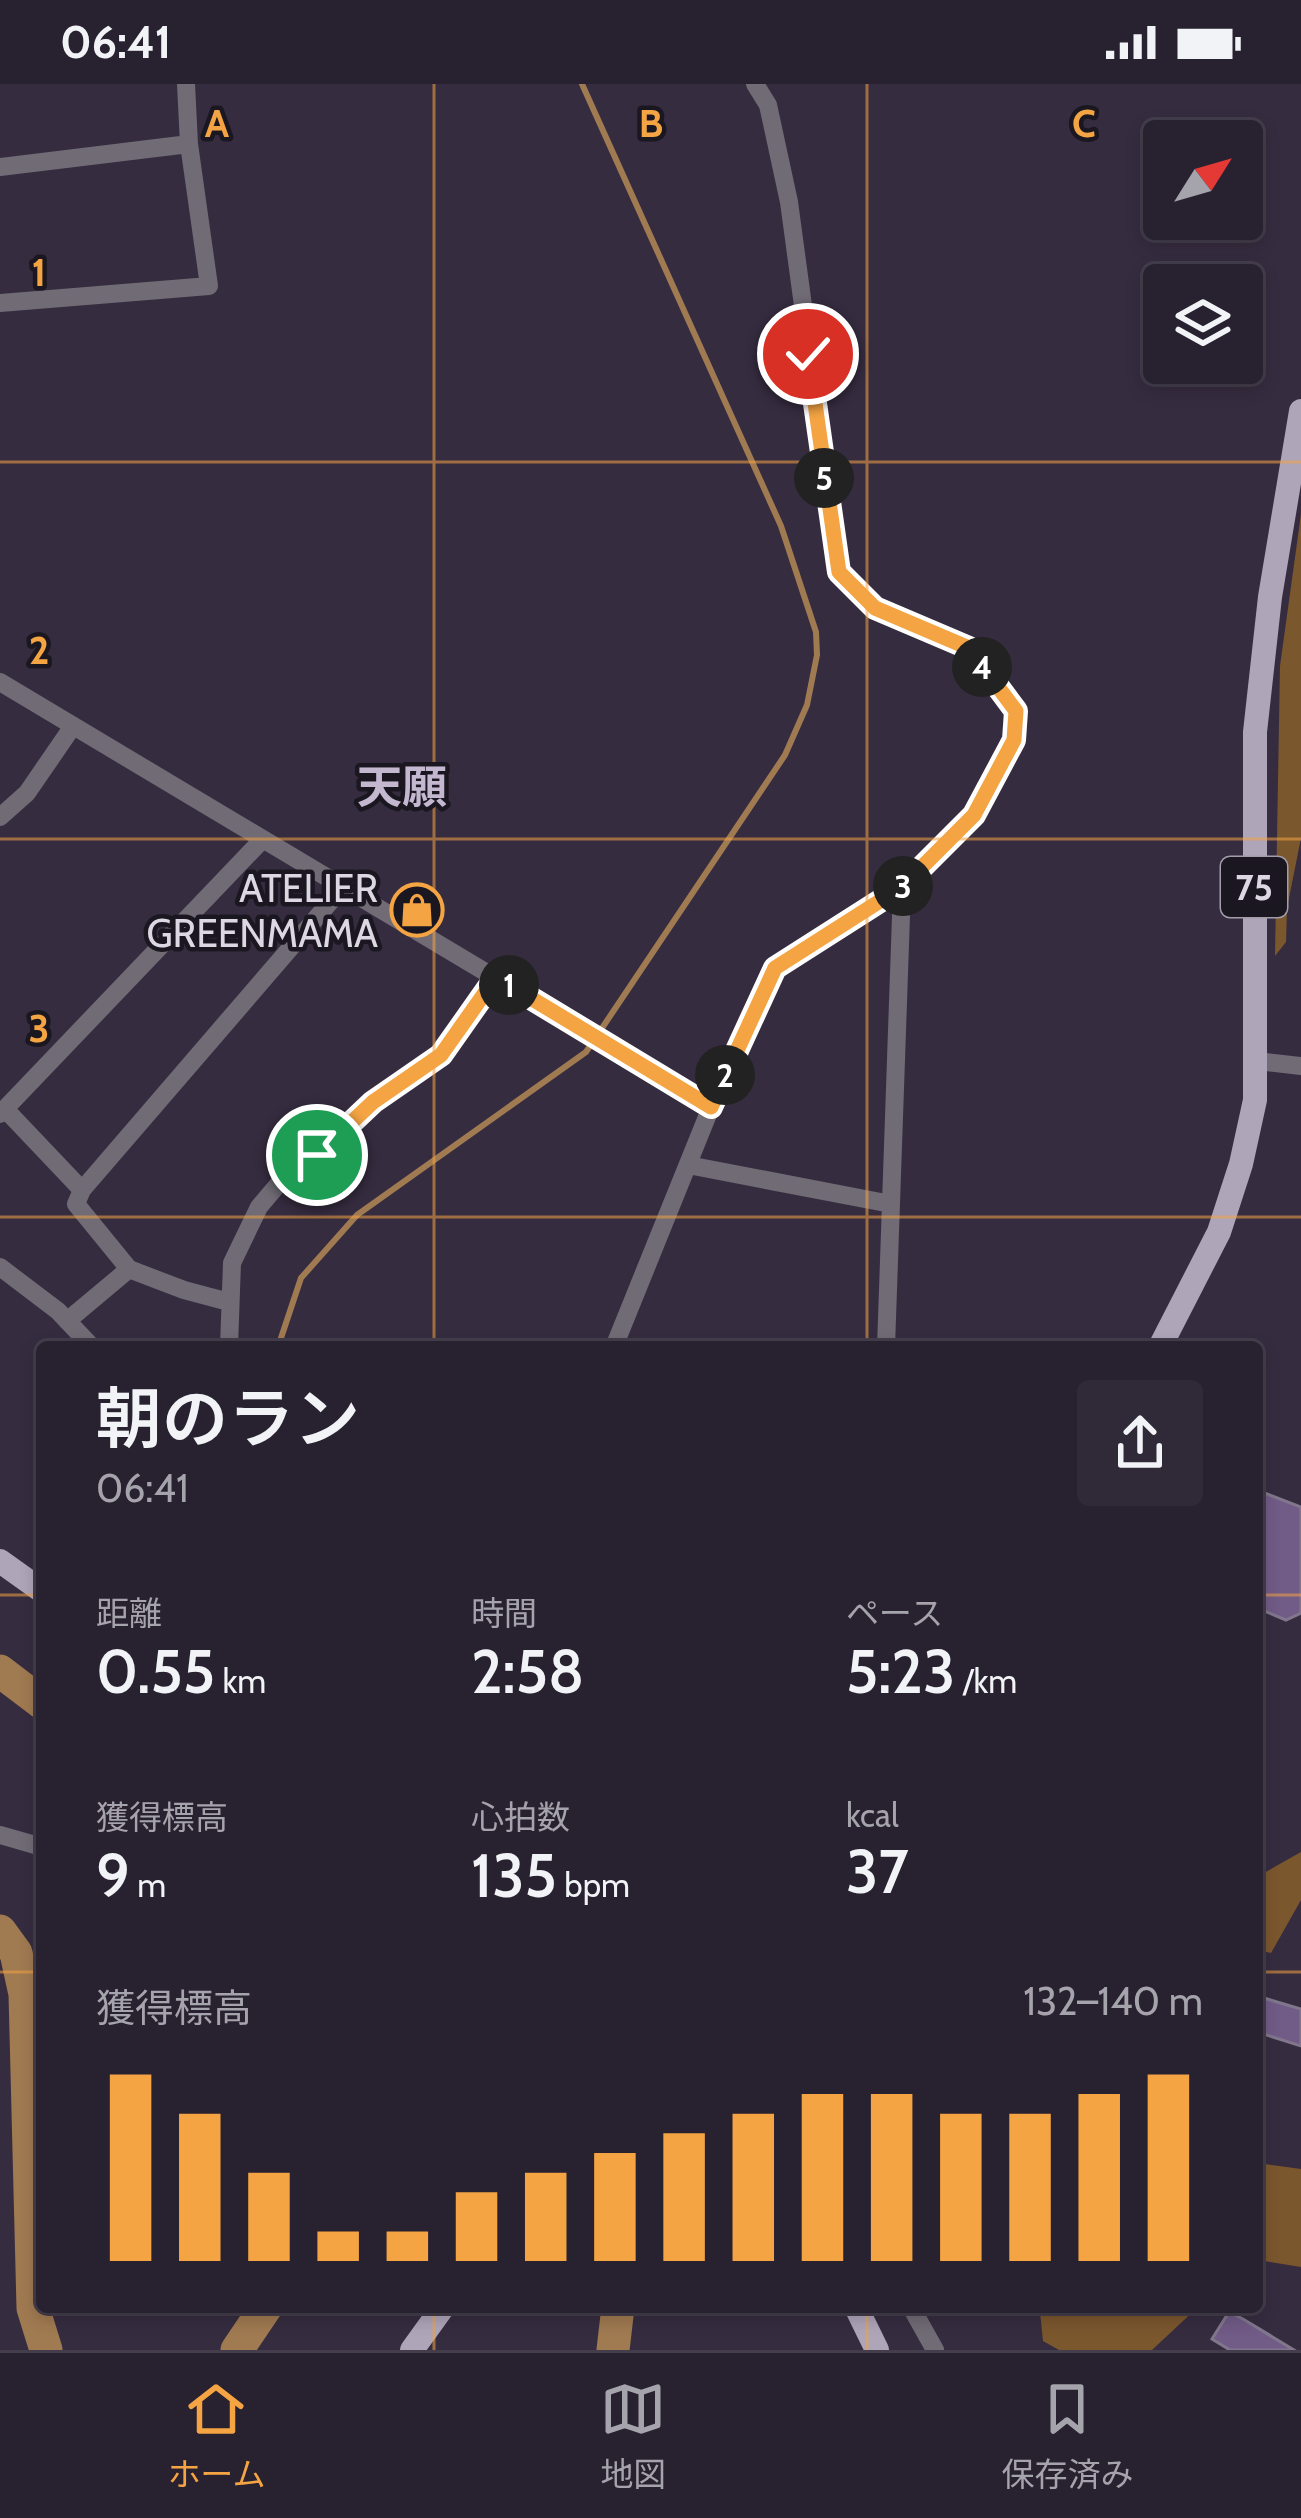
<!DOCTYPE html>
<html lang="ja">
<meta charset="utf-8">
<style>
body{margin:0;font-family:Cabin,"Noto Sans JP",sans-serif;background:#302938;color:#f1f3f6;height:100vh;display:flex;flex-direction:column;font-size:45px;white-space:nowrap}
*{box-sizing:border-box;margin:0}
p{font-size:39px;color:#a5a3ab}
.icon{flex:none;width:66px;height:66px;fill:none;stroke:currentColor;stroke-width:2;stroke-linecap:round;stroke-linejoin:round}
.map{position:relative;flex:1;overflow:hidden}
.panel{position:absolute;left:36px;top:1257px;width:1227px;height:972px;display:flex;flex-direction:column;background:#282130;border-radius:12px;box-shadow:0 6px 18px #0003,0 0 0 3px #443e4c}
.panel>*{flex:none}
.needle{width:78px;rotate:53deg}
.fabs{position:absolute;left:1143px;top:36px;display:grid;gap:24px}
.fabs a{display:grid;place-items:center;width:120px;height:120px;border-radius:12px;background:#282130;box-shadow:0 6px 18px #0003,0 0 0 3px #443e4c;font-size:60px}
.pin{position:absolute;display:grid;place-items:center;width:102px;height:102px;color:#fff;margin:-51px;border:6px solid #fff;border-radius:50%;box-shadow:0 3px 12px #0007}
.km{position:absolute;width:60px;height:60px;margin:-30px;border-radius:50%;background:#222;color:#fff;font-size:33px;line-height:60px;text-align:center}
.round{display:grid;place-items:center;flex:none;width:126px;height:126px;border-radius:12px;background:#302938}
.head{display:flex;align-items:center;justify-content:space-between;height:204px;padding:0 60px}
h1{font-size:66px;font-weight:600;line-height:90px}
.figures{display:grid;grid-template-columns:repeat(3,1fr);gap:18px;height:204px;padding:12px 60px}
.figures div{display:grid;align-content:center}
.figures b{font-size:60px;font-weight:600}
.figures small{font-size:33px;font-weight:400}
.figures p{font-size:33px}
.chart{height:336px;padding:24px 60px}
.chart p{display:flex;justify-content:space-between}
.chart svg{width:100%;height:216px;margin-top:12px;stroke:#f4a443;stroke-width:6}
.status{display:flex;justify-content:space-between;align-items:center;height:84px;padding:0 60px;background:#282130;direction:ltr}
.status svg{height:33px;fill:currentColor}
.tab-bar{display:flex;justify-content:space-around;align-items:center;height:168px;border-top:3px solid #443e4c;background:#282130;font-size:33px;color:#a5a3ab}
.tab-bar a{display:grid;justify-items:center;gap:6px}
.tab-bar .current{color:#f4a443}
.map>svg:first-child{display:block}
</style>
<div class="status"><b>06:41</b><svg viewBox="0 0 49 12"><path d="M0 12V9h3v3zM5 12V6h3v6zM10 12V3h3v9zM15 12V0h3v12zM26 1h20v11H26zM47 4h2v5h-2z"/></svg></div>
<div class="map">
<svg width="1301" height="2266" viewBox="0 0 1301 2266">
<rect width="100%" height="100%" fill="#362c40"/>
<path fill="#7b572e" d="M1301,430v324l-14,70 -1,34 -11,14 5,-290z
M1301,1768v48l-30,53 -14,-3v-73z
M1257,2079l44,6v98l-37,-6 -7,4z
M1030,2223h168l-46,43h-93l-16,-9 -3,-29z"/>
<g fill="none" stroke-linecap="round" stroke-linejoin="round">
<path stroke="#a07a51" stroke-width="6" d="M278,1263l23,-69 56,-63 229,-163 199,-297 22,-50 10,-50 -1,-23 -35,-106 -199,-442"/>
<path stroke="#a07a51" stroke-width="33" d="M0,1587l42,32
M0,1847l16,22 9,41 8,314 13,42
M237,2266l29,-43
M613,2266l5,-43"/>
</g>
<path fill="#715b87" stroke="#81778d" stroke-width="3" d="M1257,1406l44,17v106l-15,7 -29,-12z
M1257,1912l44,13v37l-44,-14z
M1229,2228l14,7 51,31h-64l-18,-11z"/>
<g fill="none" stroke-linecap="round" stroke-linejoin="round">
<path stroke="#706b75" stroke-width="18" d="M0,83l189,-23
M0,219l209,-17 -20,-142 -3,-60
M0,598l711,425
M0,733l27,-24 46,-67
M1257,977l44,5
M6,1026l76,80
M0,1030l263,-275
M688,1081l203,39
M0,1183l58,44 34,36
M129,1185l-53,-65 6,-14 261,-303
M67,1237l62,-52 55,21 45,12
M229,1263l3,-84 27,-56 22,-26 36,-26 56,-53 68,-47 55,-78
M614,1263l97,-240 64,-139 127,-81 72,-72 40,-75 2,-29 -47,-63 -94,-40 -36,-36 -50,-370 -21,-97 -13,-21
M886,1263l16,-460
M0,1751l42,12
M911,2223l24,43"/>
<path stroke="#aea5b9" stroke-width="24" d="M1160,1263l59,-115 22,-68 14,-64v-368l15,-135 31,-186
M0,1477l42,30
M856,2223l21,43
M412,2266l31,-43"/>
</g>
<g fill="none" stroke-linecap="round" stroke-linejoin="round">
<g stroke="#fff" stroke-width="24">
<path id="route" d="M317,1071l56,-53 68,-47 55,-78 215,130 64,-139 127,-81 72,-72 40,-75 2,-29 -47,-63 -94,-40 -36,-36 -31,-218"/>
</g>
<use href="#route" stroke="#f4a443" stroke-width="15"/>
</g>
<path fill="none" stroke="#f4a443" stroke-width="3" stroke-opacity="0.55" d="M434,0v1263M867,0v1263M0,378h1301M0,755h1301M0,1133h1301M0,1511h42M1257,1511h44M0,1888h42M1257,1888h44M434,2223v43M867,2223v43"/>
<defs>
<g id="shop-ring" transform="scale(2.7)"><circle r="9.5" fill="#1b1720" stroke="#f4a443" stroke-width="1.5"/><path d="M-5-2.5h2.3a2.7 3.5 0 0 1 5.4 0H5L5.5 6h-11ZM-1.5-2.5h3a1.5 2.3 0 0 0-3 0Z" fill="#f4a443"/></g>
</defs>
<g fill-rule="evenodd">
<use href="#shop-ring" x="417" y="826"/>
</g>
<g text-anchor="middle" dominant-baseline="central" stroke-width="9" stroke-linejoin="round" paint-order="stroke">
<rect fill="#1b1720" stroke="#a29da8" stroke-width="3" x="1221" y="773" width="66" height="60" rx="9"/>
<g font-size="36" font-weight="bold" fill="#dcd7e3">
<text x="1254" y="803">75</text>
</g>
<g font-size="39" fill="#dcd7e3" stroke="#1b1720" text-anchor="end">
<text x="378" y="804">ATELIER<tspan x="378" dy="45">GREENMAMA</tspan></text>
</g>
<g font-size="45" font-weight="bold" fill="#c4b8d1" stroke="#1b1720">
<text x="402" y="703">天願</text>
</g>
</g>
<g font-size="39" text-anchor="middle" font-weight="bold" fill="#f4a443" stroke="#1b1720" stroke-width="9" stroke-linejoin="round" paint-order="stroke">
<text x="217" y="53">A</text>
<text x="651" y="53">B</text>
<text x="1084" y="53">C</text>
<text x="39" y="202">1</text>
<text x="39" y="580">2</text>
<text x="39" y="958">3</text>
</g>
</svg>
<div class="fabs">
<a><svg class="needle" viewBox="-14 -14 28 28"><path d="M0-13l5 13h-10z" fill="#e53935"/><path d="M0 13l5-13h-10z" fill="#a5a3ab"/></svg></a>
<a><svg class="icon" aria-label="layers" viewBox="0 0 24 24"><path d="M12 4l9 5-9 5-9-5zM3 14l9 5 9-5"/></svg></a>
</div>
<div class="pin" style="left:317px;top:1071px;background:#1e9e55"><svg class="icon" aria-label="arrive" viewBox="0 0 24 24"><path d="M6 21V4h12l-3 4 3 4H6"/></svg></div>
<div class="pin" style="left:808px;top:270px;background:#d93025"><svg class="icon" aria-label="check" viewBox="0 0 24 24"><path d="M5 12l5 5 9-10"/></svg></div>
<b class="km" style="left:509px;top:901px">1</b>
<b class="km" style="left:725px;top:991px">2</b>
<b class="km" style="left:903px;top:802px">3</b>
<b class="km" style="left:982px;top:583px">4</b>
<b class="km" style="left:824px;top:394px">5</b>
<section class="panel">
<div class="head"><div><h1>朝のラン</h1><p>06:41</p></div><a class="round"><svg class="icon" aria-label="share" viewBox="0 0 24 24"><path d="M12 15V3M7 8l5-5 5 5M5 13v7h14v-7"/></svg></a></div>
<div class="figures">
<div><p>距離</p><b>0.55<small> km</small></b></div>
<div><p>時間</p><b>2:58</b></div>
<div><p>ペース</p><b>5:23<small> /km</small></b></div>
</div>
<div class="figures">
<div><p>獲得標高</p><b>9<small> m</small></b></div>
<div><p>心拍数</p><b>135<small> bpm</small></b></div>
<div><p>kcal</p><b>37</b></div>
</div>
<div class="chart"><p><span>獲得標高</span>132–140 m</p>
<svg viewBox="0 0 160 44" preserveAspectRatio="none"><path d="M5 44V6M15 44V14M25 44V26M35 44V38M45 44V38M55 44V30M65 44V26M75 44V22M85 44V18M95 44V14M105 44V10M115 44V10M125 44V14M135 44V14M145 44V10M155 44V6"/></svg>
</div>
</section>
</div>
<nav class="tab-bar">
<a class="current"><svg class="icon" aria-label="home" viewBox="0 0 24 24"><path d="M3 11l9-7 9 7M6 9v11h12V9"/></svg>ホーム</a>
<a><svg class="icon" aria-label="map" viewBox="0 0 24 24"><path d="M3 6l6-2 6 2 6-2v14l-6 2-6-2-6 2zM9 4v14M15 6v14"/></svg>地図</a>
<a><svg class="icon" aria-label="saved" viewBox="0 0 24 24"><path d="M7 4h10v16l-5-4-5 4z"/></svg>保存済み</a>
</nav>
